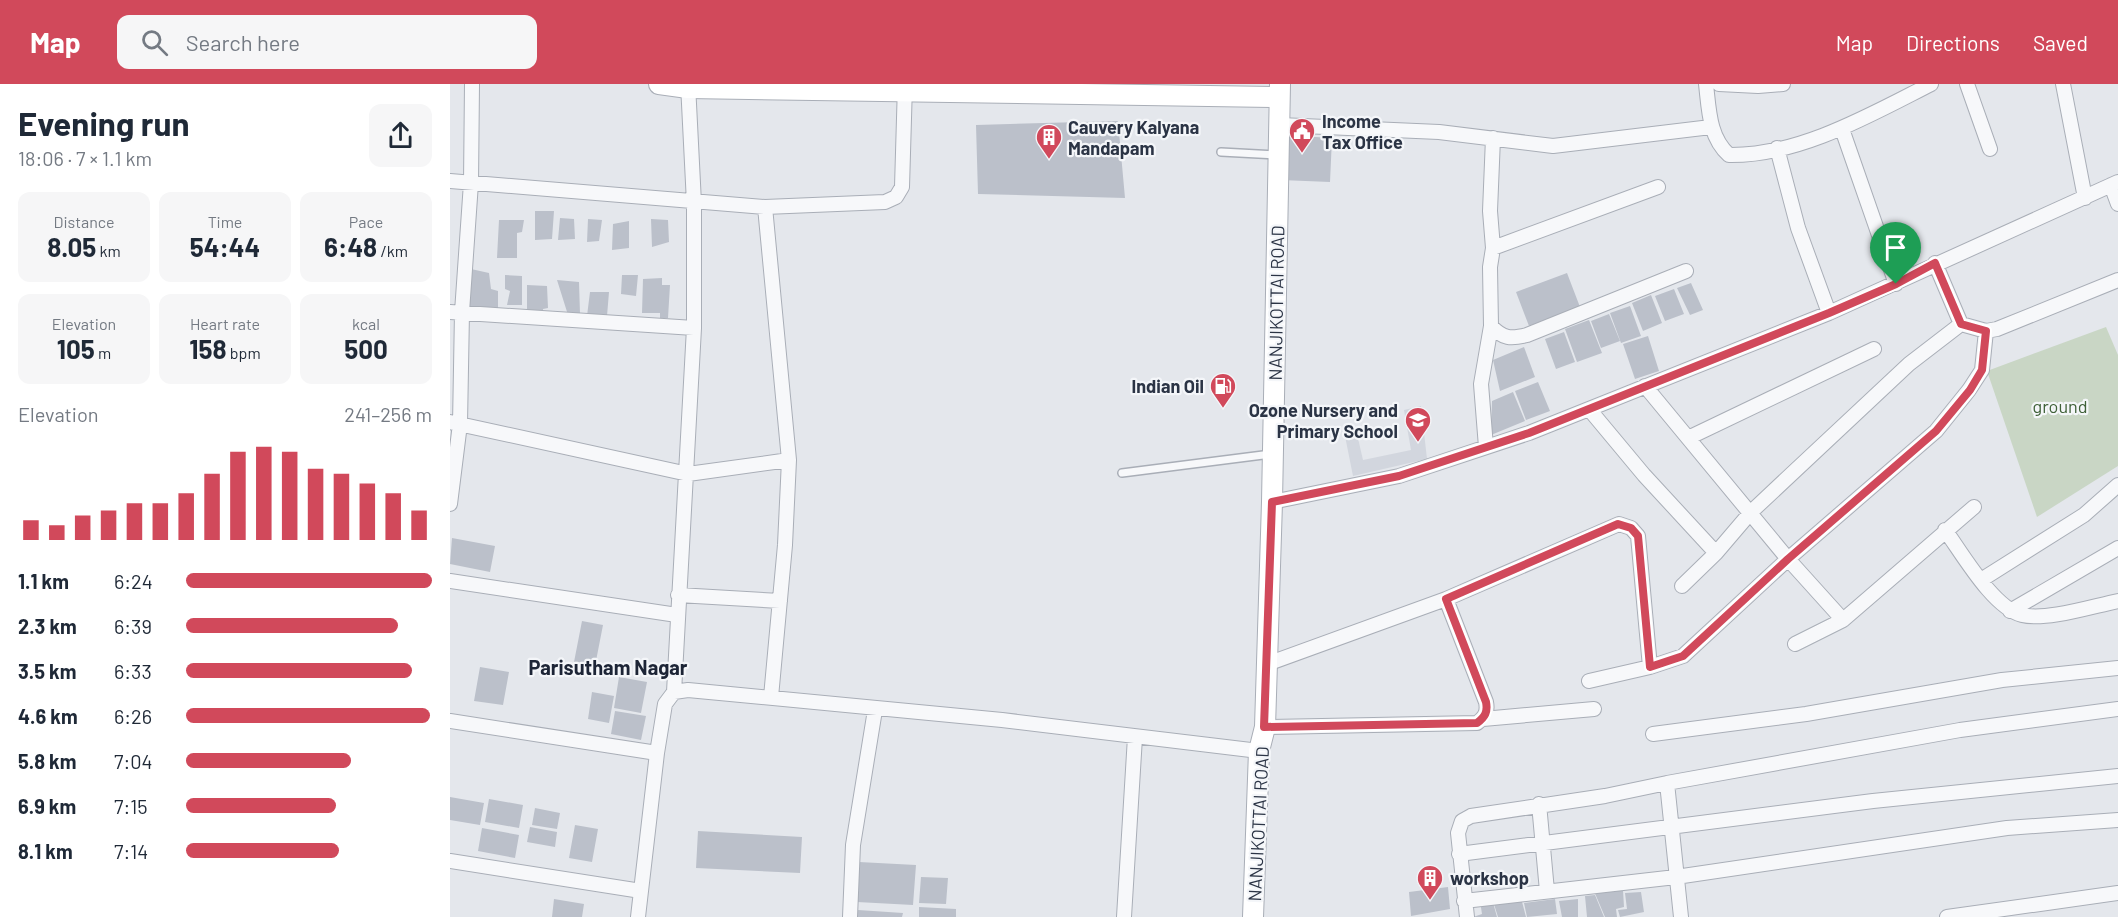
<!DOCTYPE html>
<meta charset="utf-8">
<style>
body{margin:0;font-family:Barlow,sans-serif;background:#f6f6f7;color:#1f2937;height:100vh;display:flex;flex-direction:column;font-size:22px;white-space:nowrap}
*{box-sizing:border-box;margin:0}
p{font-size:20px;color:#747a83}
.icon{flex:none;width:33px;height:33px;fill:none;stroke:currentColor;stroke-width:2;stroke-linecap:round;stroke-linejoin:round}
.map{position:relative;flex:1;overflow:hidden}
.drawer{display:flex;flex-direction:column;background:#fff;width:450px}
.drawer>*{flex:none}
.pin{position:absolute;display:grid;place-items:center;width:51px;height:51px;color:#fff;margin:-62px -26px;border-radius:50% 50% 50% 0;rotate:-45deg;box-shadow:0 0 6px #0007}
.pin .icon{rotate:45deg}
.round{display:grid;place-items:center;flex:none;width:63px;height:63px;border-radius:12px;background:#f6f6f7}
.summary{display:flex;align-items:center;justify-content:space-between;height:102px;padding:0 18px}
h1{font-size:33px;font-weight:700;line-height:45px}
.stats{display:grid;grid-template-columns:repeat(3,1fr);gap:9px;height:102px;padding:6px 18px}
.stats div{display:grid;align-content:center;border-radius:12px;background:#f6f6f7;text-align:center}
.stats b{font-size:26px;font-weight:700}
.stats small{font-size:16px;font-weight:400}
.stats p{font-size:16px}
.chart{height:168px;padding:12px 18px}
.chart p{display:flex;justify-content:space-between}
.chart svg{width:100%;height:108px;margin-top:6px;stroke:#d1495b;stroke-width:6}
ul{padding:0 18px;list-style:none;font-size:20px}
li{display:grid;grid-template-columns:96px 72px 1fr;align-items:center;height:45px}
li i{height:15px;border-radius:8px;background:#d1495b}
header{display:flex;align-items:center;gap:36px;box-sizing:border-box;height:84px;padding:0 30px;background:#d1495b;color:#fff}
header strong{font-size:28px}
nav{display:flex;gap:33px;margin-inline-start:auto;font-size:21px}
.search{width:420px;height:54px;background:#f6f6f7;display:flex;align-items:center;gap:15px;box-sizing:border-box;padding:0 21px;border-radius:12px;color:#747a83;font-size:22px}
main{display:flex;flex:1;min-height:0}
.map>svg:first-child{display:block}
</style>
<header>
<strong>Map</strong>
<div class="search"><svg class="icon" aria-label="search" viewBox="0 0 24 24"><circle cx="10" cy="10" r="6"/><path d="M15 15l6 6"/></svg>Search here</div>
<nav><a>Map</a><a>Directions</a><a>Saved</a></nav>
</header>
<main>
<section class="drawer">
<div class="summary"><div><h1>Evening run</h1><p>18:06 · 7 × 1.1 km</p></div><a class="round"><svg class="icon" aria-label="share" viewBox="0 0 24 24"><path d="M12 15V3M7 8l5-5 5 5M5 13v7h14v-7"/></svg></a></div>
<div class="stats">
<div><p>Distance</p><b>8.05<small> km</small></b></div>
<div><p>Time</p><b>54:44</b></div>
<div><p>Pace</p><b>6:48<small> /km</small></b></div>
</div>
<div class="stats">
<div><p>Elevation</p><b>105<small> m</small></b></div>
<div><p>Heart rate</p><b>158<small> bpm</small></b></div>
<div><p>kcal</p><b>500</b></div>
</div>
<div class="chart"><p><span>Elevation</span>241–256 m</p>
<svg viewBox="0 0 160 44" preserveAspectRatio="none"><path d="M5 44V36M15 44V38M25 44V34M35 44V32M45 44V29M55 44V29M65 44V25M75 44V17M85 44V8M95 44V6M105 44V8M115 44V15M125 44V17M135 44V21M145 44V25M155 44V32"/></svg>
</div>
<ul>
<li><b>1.1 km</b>6:24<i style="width:100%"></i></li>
<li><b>2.3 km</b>6:39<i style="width:86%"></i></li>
<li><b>3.5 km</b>6:33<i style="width:92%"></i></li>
<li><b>4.6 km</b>6:26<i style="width:99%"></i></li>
<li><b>5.8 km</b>7:04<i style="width:67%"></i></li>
<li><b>6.9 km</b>7:15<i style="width:61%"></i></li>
<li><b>8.1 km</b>7:14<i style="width:62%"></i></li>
</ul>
</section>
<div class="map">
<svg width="1668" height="833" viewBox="0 0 1668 833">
<rect width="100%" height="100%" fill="#e4e7ec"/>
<path fill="#d2d6de" d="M971,322l6,53 -74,17 -8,-40 12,-2 6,26 48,-10 -7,-40z"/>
<path fill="#c9d6c5" d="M1656,243l12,28v111l-81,51 -50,-146z"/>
<path fill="#bbc0ca" d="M668,37l7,77 -147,-4 -2,-69z
M833,51l49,3 -2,44 -49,-2z
M85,127h19l-2,28 -17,1z
M110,134l14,1 1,20 -17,1z
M138,135l14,1 -3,21 -12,1z
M201,135l17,1 1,22 -17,5z
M49,136h25l-2,12 -5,1v25h-20z
M179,137v27l-17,2 1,-26z
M21,185l18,4 2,16 7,2v17h-29z
M1117,189l13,34 -51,19 -13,-34z
M55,191l17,1v29h-15l3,-14 -5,-2z
M172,191h16l-2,21 -15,-2z
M212,194v7h8l-2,33h-8v-5h-18l1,-34z
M107,196l22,2 1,32 -12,1z
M1241,199l12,27 -13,5 -13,-27z
M77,201l20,1 1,22 -5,1v3h-16z
M1224,205l10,25 -19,7 -10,-25z
M140,208h19l-2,24h-20z
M1201,211l11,28 -19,8 -11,-28z
M1180,222l11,30 -20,7 -11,-30z
M1159,230l11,27 -19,7 -10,-27z
M1139,236l13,33 -25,9 -12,-33z
M1114,248l11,30 -19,7 -11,-30z
M1198,252l11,35 -24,8 -12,-35z
M1074,263l11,30 -35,14 -7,-31z
M1088,298l12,29 -24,9 -11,-29z
M1063,308l12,29 -34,14 1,-34z
M2,454l43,8 -5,26 -40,-8z
M132,537l21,4 -8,41 -21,-4z
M30,583l29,5 -6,33 -29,-4z
M169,593l28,5 -6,31 -27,-5z
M142,608l22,4 -5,27 -21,-4z
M165,627l31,5 -5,24 -30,-6z
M0,713l34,6 -4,22 -30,-5z
M39,715l34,6 -4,23 -34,-6z
M85,724l25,5 -3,16 -25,-4z
M125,741l23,4 -6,33 -23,-4z
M80,743l27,5 -2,15 -28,-5z
M32,744l37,7 -4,23 -37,-7z
M248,747l104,6 -2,36 -104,-5z
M409,778l57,3 -3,40 -56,-3z
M471,793l27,1 -2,26 -27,-1z
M998,803l2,22 -39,7 -2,-24z
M1173,806l1,17 -8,2 1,8h-12l-11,-26z
M1191,808l3,20 -24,5 -2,-7 9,-1 -2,-16z
M1145,811l9,22h-17l-2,-21z
M1071,814l5,19h-28l-5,-16z
M104,815l30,5 -2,13h-30z
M1042,815l5,18h-24l9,-3 -2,-13z
M1105,815l2,15 -30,3 -3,-14z
M1128,815v18h-16l-3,-16z
M469,823l37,2v8h-37z
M408,826l45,3 -1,4h-44z"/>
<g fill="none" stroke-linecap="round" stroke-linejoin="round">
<g stroke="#a9aeb7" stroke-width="10">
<path id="lane" d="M771,68l57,3
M672,389l149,-19"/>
</g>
<g stroke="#a9aeb7" stroke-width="16">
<path id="street" d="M1256,0c3,26 3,53 23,71 70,1 141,-40 202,-71
M1269,0l39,2 25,-2
M1517,0l23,65
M1613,0l22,114
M830,41l159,7 114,14 158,-19
M1392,45l54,155
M1327,64l21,80 31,85
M0,97l315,26 120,-5 11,-5 6,-10 3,-103
M1661,101l7,19
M315,123l24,253 -4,85 -14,152
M1043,164l165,-61
M1485,179l26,61 25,7 11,-2 121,-49
M0,228l244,16
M1041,242c12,13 20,13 36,9l159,-64
M1195,302l143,173 55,61
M1139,325l55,66 72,78
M0,338l238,52 101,-14
M1238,354l186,-89
M1036,363l-5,-63 10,-58 -1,-59 3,-19 -3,-37 3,-73
M822,418l127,-26 130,-43 300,-120 289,-131
M0,420l10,-80 2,-112 9,-129 1,-99
M1495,446c17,23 48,78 77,85 24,6 71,-9 96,-14
M1531,496l103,-65 34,-30
M0,497l227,34
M1232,502l34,-33 35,-41 158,-148 52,-40
M228,511l102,6
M1560,527l108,-63
M1345,560l48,-24 131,-113
M817,580l179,-65 173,-75 12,4 7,8 12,131
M1139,597l61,-14 33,-11 105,-97 148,-128 33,-41 13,-20 4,-39
M224,608l20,-364v-125l-6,-119
M1033,635l111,-10
M0,637l207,32 8,-49 9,-12 14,-2 314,30 257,31
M815,643l212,-4c8,-6 11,-11 9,-21l-40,-103
M1203,650l153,-20 196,-34 116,-12
M1217,699l14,134
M1089,720l8,87
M1009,770l414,-53 245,-25
M0,777l191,30
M1014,817l212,-24 331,-49 111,-8
M188,833l19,-164
M400,833l3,-72 22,-135
M674,833l11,-180
M1017,833l-9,-84 4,-12 9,-5 134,-20 62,-13 293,-53 158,-21
M1497,833l171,-24"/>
</g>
<g stroke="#a9aeb7" stroke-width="22">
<path id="secondary" d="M209,0l29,4 590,9
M803,833l6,-166 6,-24 7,-225 8,-418"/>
</g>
<use href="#lane" stroke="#f7f8fa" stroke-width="7"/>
<use href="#street" stroke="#f7f8fa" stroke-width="14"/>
<use href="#secondary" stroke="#fff" stroke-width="20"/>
</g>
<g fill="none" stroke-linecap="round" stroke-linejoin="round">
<g stroke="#fff" stroke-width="12">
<path id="route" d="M1485,179l26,61 25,7 -4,39 -12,20 -34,41 -148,128 -105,97 -33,11 -12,-131 -7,-8 -13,-4 -172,75 40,103c2,10 -1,15 -9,21l-213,4 8,-225 127,-26 130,-43 300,-120 67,-29z"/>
</g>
<use href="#route" stroke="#d1495b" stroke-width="8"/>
</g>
<defs>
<g id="civic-pin" transform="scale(1.35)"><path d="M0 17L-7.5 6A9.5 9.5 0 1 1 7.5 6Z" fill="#d1495b" stroke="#f4f6f9"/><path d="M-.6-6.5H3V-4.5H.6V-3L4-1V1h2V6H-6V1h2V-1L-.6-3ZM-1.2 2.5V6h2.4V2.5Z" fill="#fff"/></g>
<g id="building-pin" transform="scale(1.35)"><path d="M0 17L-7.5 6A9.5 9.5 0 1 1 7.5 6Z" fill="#d1495b" stroke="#f4f6f9"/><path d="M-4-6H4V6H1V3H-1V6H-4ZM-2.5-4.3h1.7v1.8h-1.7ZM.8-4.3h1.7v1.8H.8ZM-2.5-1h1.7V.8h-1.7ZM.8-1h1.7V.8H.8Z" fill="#fff"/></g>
<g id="fuel-pin" transform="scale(1.35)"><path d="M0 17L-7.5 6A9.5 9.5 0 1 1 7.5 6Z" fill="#d1495b" stroke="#f4f6f9"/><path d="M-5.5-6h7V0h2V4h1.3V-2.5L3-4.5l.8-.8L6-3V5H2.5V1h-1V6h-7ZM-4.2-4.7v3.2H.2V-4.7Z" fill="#fff"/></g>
<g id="school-pin" transform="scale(1.35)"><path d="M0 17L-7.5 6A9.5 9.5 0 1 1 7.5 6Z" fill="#d1495b" stroke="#f4f6f9"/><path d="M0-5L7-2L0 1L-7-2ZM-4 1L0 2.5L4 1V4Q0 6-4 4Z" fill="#fff"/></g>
</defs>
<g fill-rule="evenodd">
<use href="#civic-pin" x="852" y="47"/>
<use href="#building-pin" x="599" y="53"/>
<use href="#fuel-pin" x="773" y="302"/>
<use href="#school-pin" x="968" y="336"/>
<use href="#building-pin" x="980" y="794"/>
</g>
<g text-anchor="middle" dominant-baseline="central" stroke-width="4.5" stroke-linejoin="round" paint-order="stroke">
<g font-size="18" font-weight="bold" fill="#2b3445" stroke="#f4f6f9" text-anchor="start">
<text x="872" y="37">Income<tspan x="872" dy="21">Tax Office</tspan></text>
<text x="618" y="43">Cauvery Kalyana<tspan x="618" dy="21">Mandapam</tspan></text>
<text x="754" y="302" text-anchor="end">Indian Oil</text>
<text x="948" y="326" text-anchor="end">Ozone Nursery and<tspan x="948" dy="21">Primary School</tspan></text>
<text x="1000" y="794">workshop</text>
</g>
<g font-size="18" fill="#2b3445" stroke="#f4f6f9">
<text transform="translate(826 219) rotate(-89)">NANJIKOTTAI ROAD</text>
<text transform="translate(808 740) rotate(-87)">NANJIKOTTAI ROAD</text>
</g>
<g font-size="18" fill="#3f6138" stroke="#f4f6f9">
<text x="1610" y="322">ground</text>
</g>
<g font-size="20" font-weight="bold" fill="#1d2536" stroke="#f4f6f9">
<text x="158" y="583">Parisutham Nagar</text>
</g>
</g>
</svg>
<div class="pin" style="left:1446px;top:200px;background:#1e9e55"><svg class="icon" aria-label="arrive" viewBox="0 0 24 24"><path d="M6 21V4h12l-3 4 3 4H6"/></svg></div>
</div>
</main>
